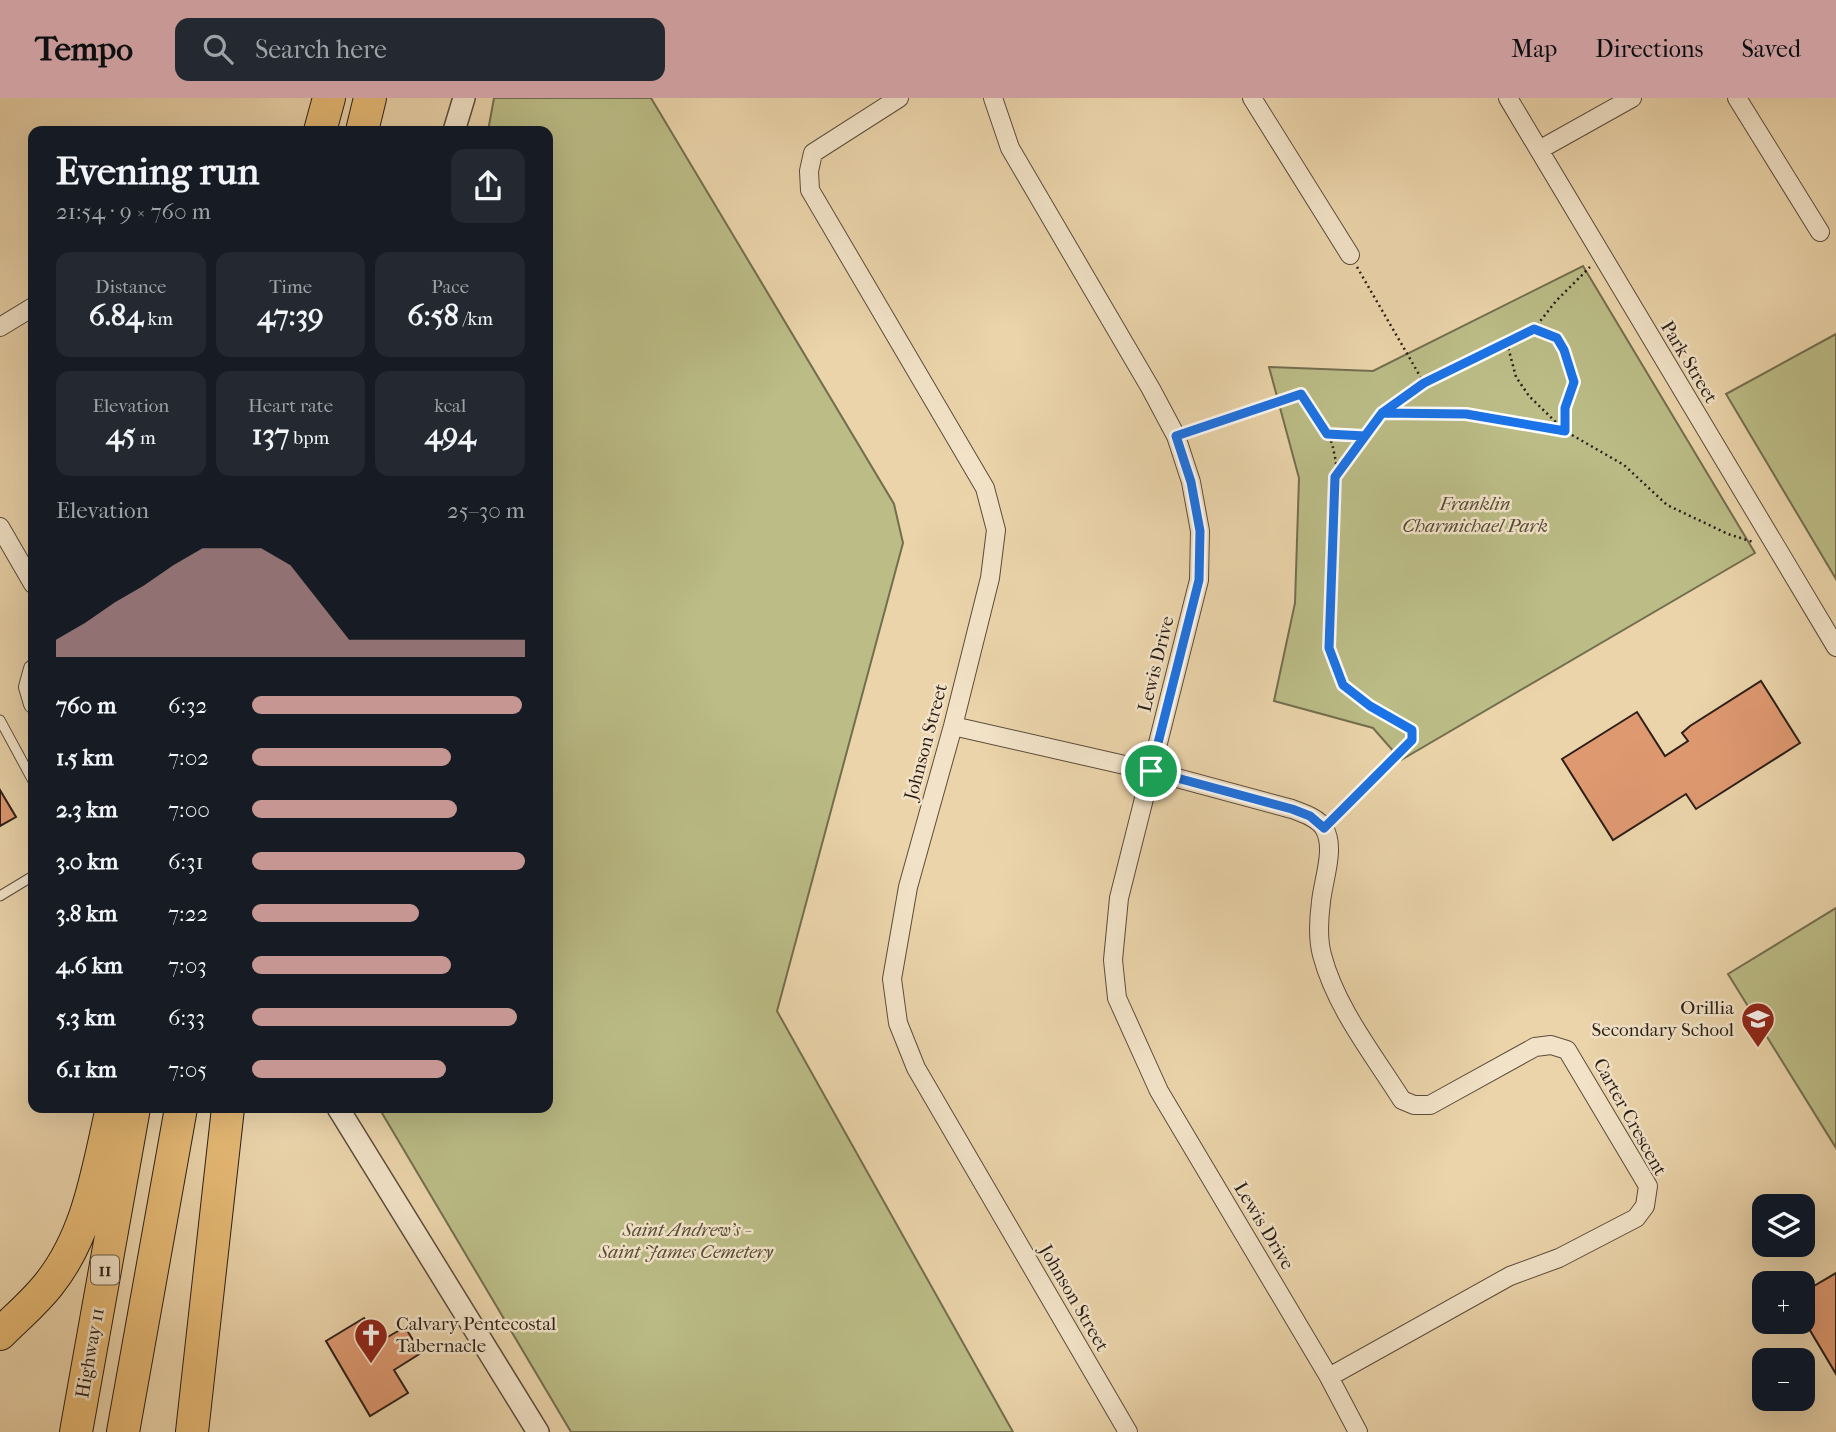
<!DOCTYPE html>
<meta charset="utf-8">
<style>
body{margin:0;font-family:"IM FELL French Canon",serif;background:#242831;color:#f1f3f6;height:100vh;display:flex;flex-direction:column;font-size:26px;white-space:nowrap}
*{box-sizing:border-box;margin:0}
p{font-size:23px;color:#9ea1a6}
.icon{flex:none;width:38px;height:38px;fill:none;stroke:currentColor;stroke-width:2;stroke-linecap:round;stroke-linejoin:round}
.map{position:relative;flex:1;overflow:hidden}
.drawer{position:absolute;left:28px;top:28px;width:525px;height:987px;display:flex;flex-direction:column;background:#171b24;border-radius:14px;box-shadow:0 7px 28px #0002}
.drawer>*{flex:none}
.controls{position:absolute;left:1752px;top:1096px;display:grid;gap:14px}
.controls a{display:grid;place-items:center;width:63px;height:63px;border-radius:14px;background:#171b24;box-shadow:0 7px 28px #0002;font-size:35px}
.pin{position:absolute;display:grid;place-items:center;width:60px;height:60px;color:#fff;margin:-30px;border:4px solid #fff;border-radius:50%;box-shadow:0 2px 7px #0007}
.round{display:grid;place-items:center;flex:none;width:74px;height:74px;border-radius:14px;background:#242831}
.summary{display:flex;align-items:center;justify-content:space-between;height:119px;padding:0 28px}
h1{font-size:38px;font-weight:800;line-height:52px}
.stats{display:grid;grid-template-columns:repeat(3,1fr);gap:10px;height:119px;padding:7px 28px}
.stats div{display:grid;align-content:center;border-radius:14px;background:#242831;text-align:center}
.stats b{font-size:30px;font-weight:800}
.stats small{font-size:19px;font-weight:400}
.stats p{font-size:19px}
.chart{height:196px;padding:14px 28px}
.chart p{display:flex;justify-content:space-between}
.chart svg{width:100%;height:126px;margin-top:7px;fill:#c59692;opacity:.7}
ul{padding:0 28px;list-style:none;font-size:23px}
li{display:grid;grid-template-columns:112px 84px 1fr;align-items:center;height:52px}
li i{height:18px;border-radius:9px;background:#c59692}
header{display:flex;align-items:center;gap:42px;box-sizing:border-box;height:98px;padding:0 35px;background:#c59692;color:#111}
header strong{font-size:33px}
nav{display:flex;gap:38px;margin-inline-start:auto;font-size:24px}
.search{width:490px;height:63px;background:#242831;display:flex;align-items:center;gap:18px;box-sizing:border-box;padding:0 24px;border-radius:14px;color:#9ea1a6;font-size:26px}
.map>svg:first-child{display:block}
</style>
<header>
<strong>Tempo</strong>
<div class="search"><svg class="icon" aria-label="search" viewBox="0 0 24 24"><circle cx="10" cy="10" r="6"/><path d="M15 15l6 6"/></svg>Search here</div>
<nav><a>Map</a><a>Directions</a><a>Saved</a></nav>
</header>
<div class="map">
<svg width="1836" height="1334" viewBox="0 0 1836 1334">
<rect width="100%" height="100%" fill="#ebd4aa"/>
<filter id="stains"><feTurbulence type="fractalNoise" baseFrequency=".00286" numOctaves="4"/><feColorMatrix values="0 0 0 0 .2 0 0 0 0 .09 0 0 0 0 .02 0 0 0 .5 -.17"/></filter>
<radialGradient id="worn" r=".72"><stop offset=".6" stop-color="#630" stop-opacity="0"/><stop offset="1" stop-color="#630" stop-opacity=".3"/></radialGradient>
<path fill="#bbbc86" stroke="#736e4f" stroke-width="2" d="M494,0h157l243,406 9,39 -126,468 236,421h-442l-192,-324h169v-977h-60z
M1583,168l172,287 -354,207 -28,-32 -99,-27 21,-98 4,-125 -30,-111 104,4z
M1836,236v245l-110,-185z
M1836,810v240l-108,-174z"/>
<path fill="#df9971" stroke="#2b1f18" stroke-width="2" d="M1761,583l39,62 -104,66 -10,-15 -73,46 -51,-81 75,-47 28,44 23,-15 -6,-8 8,-7z
M0,692l16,27 -16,9z
M1836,1175v101l-34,-57v-24z
M364,1220l15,24 26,-15 16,26 -27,17 14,23 -38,23 -44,-75z"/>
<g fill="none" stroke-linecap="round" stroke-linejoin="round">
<g stroke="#5b4c3c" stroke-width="11">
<path id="service" d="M0,622l33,61
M0,798l33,-20"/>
</g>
<g stroke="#5b4c3c" stroke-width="20">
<path id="minor" d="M899,0l-86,55 -4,18 1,19 175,298 11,42 -6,48 -37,148 -45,161 -16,92 6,44 18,45 212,364
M993,0l17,50 141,241 25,47 15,46 9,49 -1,49 -80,318 -6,62 4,38 42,93 170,286 29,55
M1252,0l98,157
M1508,0l328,549
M1737,0l83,134
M1539,52l93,-52
M0,229l33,-20
M0,429l33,57
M33,571l-5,18 5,17
M953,628l198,45 141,38c10,4 25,8 32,19 12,20 -1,52 -3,74 -2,15 -3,38 1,53 14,53 51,99 80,145l12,5h16l105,-58 16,-2 16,5 81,136 -3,20 -9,12 -77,40 -49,18 -181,101"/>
</g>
<g stroke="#5b4c3c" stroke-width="24">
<path id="tertiary" d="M454,33l10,-33
M338,1010l200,324"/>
</g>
<g stroke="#2b1f18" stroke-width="34">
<path id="motorway" d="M320,33l9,-33
M362,33l8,-33
M0,1236c16,-16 35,-32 49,-50 40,-50 49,-116 63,-176
M76,1334l58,-324
M123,1334l58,-324
M192,1334l36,-324"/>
</g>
<path stroke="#2b1f18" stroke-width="2.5" stroke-dasharray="2 3.5" stroke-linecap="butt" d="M1357,169l67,116
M1534,231l23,9 7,12 10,32 -9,26v23
M1507,245l9,34 13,19 36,35
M1382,315l84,1 99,17 59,34 43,40 61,29 25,8
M1192,332l109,-36 31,49 4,19 -7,186 14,37 27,21 42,24v10l-77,77
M1327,336l38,2
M1335,379l47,-64 42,-30 110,-54 22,-28 34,-34"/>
<use href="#service" stroke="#f2e3c8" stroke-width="9"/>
<use href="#minor" stroke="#f2e3c8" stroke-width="18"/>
<use href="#tertiary" stroke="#f2e3c8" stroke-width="21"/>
<use href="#motorway" stroke="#e6ba75" stroke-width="32"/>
</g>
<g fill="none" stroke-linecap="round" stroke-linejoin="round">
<g stroke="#fff" stroke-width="14">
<path id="route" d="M1151,673l141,38 18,7 14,12 88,-88v-10l-42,-24 -27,-21 -14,-37 6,-171 47,-64 42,-30 110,-54 23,9 7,12 10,32 -9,26v23l-99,-17 -84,-1 -17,23 -38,-2 -26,-40 -125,42 15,46 9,49 -1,49 -48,191"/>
</g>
<use href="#route" stroke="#1a73e8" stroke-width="9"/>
</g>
<defs>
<g id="school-pin" transform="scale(1.75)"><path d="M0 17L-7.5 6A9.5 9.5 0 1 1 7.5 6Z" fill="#8f2418" stroke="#f2e3c8"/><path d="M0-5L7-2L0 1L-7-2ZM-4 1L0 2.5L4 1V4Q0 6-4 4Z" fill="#fff"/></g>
<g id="church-pin" transform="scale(1.75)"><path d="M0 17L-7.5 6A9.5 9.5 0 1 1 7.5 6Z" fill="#8f2418" stroke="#f2e3c8"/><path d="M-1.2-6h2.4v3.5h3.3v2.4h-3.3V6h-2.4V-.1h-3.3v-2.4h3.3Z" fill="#fff"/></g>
</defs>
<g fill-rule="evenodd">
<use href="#school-pin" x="1758" y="921"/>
<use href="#church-pin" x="371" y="1237"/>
</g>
<g text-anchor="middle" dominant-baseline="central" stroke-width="5" stroke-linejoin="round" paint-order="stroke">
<rect fill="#f2e3c8" stroke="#675a4d" stroke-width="2" x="91" y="1157.5" width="28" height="29" rx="5"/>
<g font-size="18" font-weight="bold" fill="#2b1f18">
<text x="105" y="1172">11</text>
</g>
<g font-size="19" fill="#2b1f18" stroke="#f2e3c8">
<text transform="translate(1689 264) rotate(59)">Park Street</text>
<text transform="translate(1156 566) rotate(-76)">Lewis Drive</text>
<text transform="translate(926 644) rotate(-75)">Johnson Street</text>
<text transform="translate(1630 1019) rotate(61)">Carter Crescent</text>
<text transform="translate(1264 1128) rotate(59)">Lewis Drive</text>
<text transform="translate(1074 1200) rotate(60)">Johnson Street</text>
<text transform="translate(90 1255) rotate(-80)">Highway 11</text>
</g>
<g font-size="19" font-style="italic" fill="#564e39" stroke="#f2e3c8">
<text x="1475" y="406">Franklin<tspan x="1475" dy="22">Charmichael Park</tspan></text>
<text x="686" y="1132">Saint Andrew's -<tspan x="686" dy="22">Saint James Cemetery</tspan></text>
</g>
<g font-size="19" fill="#2b1f18" stroke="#f2e3c8" text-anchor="end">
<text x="1734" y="910">Orillia<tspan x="1734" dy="22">Secondary School</tspan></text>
<text x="396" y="1226" text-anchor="start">Calvary Pentecostal<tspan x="396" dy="22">Tabernacle</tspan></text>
</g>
</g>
<rect width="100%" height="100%" filter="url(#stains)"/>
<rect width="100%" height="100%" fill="url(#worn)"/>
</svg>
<div class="controls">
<a><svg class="icon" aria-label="layers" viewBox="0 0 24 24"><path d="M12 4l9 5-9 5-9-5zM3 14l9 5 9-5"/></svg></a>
<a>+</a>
<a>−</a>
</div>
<div class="pin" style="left:1151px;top:673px;background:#1e9e55"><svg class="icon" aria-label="arrive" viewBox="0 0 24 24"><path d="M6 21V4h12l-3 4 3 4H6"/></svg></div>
<section class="drawer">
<div class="summary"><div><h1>Evening run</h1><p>21:54 · 9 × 760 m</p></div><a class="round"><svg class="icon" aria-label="share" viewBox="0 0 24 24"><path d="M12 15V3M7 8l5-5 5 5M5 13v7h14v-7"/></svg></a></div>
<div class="stats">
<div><p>Distance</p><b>6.84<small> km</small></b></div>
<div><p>Time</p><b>47:39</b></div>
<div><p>Pace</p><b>6:58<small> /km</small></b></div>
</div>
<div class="stats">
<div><p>Elevation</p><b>45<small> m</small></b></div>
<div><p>Heart rate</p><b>137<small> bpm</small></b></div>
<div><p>kcal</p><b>494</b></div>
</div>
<div class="chart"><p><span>Elevation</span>25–30 m</p>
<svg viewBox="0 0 160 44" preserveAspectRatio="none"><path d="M0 44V38L10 32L20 25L30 19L40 12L50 6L60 6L70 6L80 12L90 25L100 38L110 38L120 38L130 38L140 38L150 38L160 38V44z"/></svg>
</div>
<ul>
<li><b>760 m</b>6:32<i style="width:99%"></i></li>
<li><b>1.5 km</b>7:02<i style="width:73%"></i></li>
<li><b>2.3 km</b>7:00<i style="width:75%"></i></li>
<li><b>3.0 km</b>6:31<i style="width:100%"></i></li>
<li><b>3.8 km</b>7:22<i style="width:61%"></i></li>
<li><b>4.6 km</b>7:03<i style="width:73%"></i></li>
<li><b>5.3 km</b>6:33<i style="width:97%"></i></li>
<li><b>6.1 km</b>7:05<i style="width:71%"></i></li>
</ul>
</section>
</div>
